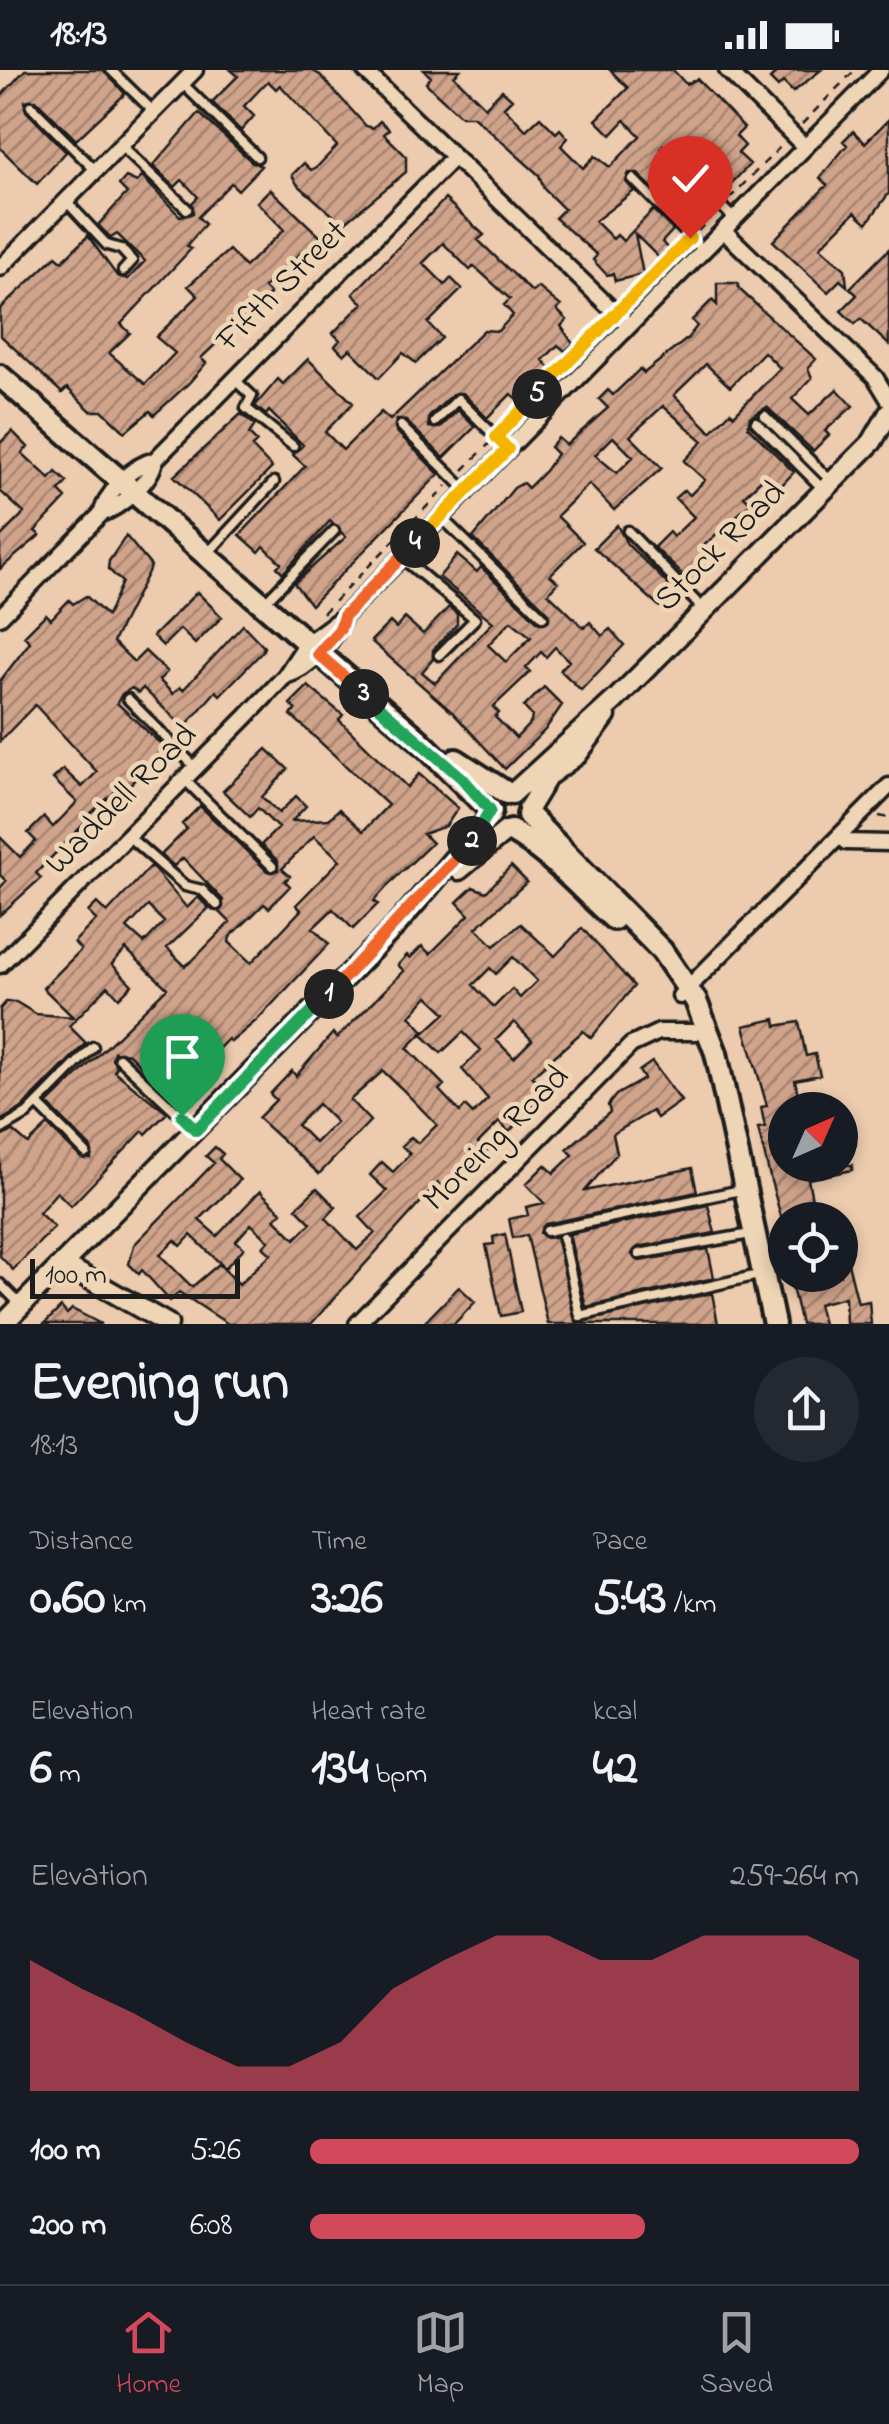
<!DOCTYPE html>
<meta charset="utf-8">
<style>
body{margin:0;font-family:"Indie Flower",sans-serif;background:#242831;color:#f1f3f6;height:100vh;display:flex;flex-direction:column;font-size:38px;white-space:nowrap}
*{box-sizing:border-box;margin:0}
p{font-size:32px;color:#9ea1a6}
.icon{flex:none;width:55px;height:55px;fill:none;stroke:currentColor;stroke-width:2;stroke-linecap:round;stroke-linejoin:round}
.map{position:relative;height:1254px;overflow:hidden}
.panel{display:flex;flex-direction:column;background:#171b24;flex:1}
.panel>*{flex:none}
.needle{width:65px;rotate:45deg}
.controls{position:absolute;left:768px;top:1022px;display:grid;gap:20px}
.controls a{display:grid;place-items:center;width:90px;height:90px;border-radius:50%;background:#171b24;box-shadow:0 5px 15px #0003;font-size:50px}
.scale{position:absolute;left:30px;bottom:25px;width:210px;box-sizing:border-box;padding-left:10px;border:5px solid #1c1c1c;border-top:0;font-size:28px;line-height:35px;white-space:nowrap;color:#1c1c1c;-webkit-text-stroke:8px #eed5b6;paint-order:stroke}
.pin{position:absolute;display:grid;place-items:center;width:85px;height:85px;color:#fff;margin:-102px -42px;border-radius:50% 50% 50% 0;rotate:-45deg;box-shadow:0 0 10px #0007}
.pin .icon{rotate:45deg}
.km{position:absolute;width:50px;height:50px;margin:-25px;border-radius:50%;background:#222;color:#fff;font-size:28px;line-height:50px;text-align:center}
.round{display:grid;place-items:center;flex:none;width:105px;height:105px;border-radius:52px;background:#242831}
.headline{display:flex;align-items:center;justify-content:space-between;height:170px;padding:0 30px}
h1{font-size:55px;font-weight:800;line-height:75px}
.stats{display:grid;grid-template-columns:repeat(3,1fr);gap:15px;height:170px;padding:10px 30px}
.stats div{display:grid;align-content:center}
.stats b{font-size:50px;font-weight:800}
.stats small{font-size:28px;font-weight:400}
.stats p{font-size:28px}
.chart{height:280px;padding:20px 30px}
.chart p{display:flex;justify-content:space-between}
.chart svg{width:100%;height:180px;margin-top:10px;fill:#d1495b;opacity:.7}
ul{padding:0 30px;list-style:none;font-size:32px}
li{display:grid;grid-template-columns:160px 120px 1fr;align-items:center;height:75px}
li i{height:25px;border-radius:12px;background:#d1495b}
.status{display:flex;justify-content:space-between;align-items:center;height:70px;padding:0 50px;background:#171b24;direction:ltr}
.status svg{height:28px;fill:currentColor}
.tabs{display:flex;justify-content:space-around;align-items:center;height:140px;border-top:2px solid #363941;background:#171b24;font-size:28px;color:#9ea1a6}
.tabs a{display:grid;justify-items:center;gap:5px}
.tabs .current{color:#d1495b}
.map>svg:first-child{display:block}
</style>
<div class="status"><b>18:13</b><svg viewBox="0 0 49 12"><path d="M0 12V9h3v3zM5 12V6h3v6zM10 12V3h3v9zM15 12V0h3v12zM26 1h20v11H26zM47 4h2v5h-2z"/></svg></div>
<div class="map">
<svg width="889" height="1254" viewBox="0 0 889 1254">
<defs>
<pattern id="building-hatch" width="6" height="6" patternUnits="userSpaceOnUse" patternTransform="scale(2.5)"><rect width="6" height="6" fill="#d0a38b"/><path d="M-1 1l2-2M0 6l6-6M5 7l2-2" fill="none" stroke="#a88471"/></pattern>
</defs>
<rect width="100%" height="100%" fill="#eccbae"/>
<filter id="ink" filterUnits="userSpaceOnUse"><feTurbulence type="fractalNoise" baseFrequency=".01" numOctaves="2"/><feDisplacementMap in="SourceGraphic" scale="20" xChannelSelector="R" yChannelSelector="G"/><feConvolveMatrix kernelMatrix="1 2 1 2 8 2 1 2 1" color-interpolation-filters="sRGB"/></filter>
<g filter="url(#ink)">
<path fill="url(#building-hatch)" stroke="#1c1c1c" stroke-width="2.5" fill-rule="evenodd" d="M25,0h79l21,24 -49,46 -40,-40 -11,1 1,10 40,41 -29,32 -37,-36v-51z
M231,0h80l9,5 46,51 7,2 7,-7 9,8 -5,5 22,22v16l-63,52 -46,-40 -5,-9 12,-12 7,7 6,-3 20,-21 -57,-61 -4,4 -8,-8 -24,25 10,10 -13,15 -29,-29 26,-26z
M424,0h36l-6,6 31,31 17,-17 10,9 -8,8 22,23 14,-13 16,16 4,-4 8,9 -7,8 22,22 12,-12 15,11 30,-31 -15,-16 -14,15 -15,-15 32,-32 -18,-18h63l13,14 11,-5 47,49 -8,8 9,10 -7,7 12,11 -27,28 -7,-2 -44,-45h-9l-1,11 43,45 -21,18 -46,-45 -9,-1 -3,9 8,9 -39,30 18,18 4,-4 6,6 30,-31 20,20 -11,12 6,7 -9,9 -24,-24 8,40 -28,7 -2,-7 -6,1 -14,-15 4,-5 -42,-37 9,-9 -20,-20 -5,-14 -66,-59h-12l-24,-22 -11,-11 5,-6z
M771,0h50l-28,22 -10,-10 -5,5 -8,-8 5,-5z
M199,43l53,49 9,4 -23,24 -7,-7 -33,34 7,7 -18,22 4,3 -70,75 9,9 -21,20 36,31 30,-31 -19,-16 42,-41 -10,-10 41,-36 16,17 39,-37 -27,-28 13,-13 57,54 -13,13 -11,-5 -39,37 6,6 -38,43 -9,8 -4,-4 -18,17 5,5 -17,20 -35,32 -4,-4 -25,21 -22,-21h-12l-24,-23 -5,5 -62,-58v-26l56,-53 6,5 26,-25 29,40 11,3 17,-18 -28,-27 -6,4 -13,-13 29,-32 -8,-8 7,-8 11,5 5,-5 38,39 13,-3 -1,-10 6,-6 -16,-17 -7,7 -22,-21z
M889,49v74l-22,30 -12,-11 -35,35 25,22 2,17 -7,-6 -12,12 -55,-51 54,-56 -7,-7 27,-33 -4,-4 10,-10 12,12z
M445,129l39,36 -6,5 54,52 6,-5 23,19 -4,4 10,10 -6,6 12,18 -8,7 -7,-6 -15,15 8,9 -30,32 -10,-7 -24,24 -24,-25 -10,1 -24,23v10l11,1 18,-18 17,17 -31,31 -38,-37 -10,-1v11l43,43 -128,131 -17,-22 52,-46 -16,-16 -47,52 -6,-6 4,-4 -17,-17 -5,6 -19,-17 65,-69 -12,-11 10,-10 -34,-34 -3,4 -11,-9 23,-27 5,5 25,-25 45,44 -28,29 18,18 38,-38 9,8 94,-90 14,1 15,-16 -9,-10 6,-6 -36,-33 -4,4 -27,-27 -20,20 22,22 6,-7 11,11 -34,34 14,15 -26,25 -13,-10 -24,25 -29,-29 -6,6 -9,-9 5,-6 -7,-7 30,-30 -10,-9z
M889,179v96l-28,-26 -6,5 -14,-13 16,-16 -7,-7z
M717,213h21l1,6 77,70 -8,9 4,10 -20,21 17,16 28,-26 16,17 -28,25 4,4 -16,16 -46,-44 -17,10 -2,10 46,45 -15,16 -11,-11 -5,1 -19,18 7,7 -50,45 9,10 -22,22 -34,-33 15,-15 4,5 21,-20 -19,-19 9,-8 6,5 15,-15 -21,-19 19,-20 -40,-35 -33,30 32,32 -48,42 -25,-26 -32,32 26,26 -33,33 8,7 -10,11 36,35 6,-6 12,14 8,-7 14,16 -43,45 -21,-20 9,-9 -14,-14 -9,10 -5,-5 -15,16 4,4 -37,35 6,6 -4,4 21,21 15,-16 1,-6 -8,-9 20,-20 18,18 -17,25 -40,39 -52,-56 -82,-72 19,-19 6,6 9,-10 18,16 26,-27 8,7v10l-24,26v9l-11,13 13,11 58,-61 -54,-45 18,-22 20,17 4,-5 58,56 10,-2 -1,-9 -75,-74 41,-50 9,-5 5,5 17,-17 12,-17 -7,-7 8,-9 8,7 42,-37 -9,-9 9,-9 5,5 27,-26 4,4 43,-34 10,-13 -5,-6 20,-20 5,5zM764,282l16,16 -46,47 -4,-3 -19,20 -37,-37 32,-31 24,23zM613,367l20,20 -16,16 -22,-18zM511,551l20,16 -25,25 -18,-17z
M241,344l14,11 -6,9 8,8 -5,5 20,21 -52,52 -46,-44z
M12,361l16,16 -6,6 28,26 6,-7 11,10 -8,9 7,7 -31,33 5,4 -40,34v-32l24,-24 -24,-22v-48z
M617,455l10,19 48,47 -15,16 -66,-59z
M126,466l25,30 -38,76 21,20 11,-11 22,21 -8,8 14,14 7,-7 3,3 60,-65 21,22 -2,5 -42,43 -4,-4 -32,37 -41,-40 -5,5 -6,-5 -10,6 -5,9 49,46 -46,45 -3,-4 -34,30 3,2 -50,51 5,5 -41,37v-27l6,-7 -6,-6v-38l20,20 16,-16 -8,-8 16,-16 9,10 24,-25 -24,-23 10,-10 19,18 15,-15 -62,-67 -35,36v-60l30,-39 -6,-6 22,-22 5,5 18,-19 4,4 13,-8 21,20 15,-34 -14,-13 1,-8z
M197,522l25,25 -27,27 -15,-15 -17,17 -10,-10z
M308,616l35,29 -4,5 68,67 12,-13 39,34 -12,18 -23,8 9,9 -40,38 -18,20 4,3 -25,25 -20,-20 -20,19 16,16 -71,75 -27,23 -3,-3 -37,38 5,4 -19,21 -48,-48 -15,-2 -2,7 5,8 -3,4 53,42 -21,21 -3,-3 -72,75 -14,-14 -18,21 15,14 -41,43 -13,-14v-119l13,-6 15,13 20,-19 33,33 10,1v-11l-43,-44 119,-116 -41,-39 -14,15 20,21 -13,13 -11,-12 -39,40 17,17 -64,65 -22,13v-112l6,-7h10l20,12 37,3 -30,-29 38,-38 -7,-8 22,-22 -8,-8 9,-9 10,10 44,-47 36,42 11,-11 11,11 -42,40 18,18 7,-5 38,-39 -10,-10 3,-12 -40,-42 -9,8 -13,-11 26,-26 -5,-5 18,-18 67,65 11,-1v-9l-17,-16 17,-17 -20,-20 -8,9 -27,-26 44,-42 21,20 -26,28 17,16 17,-17 10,10 -14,15 37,-2 10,-10 24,22 25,-26 -97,-90 5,-5 -6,-6zM314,766l26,24 -44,45 5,5 -50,53 -22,-21 1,-5 34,-33 5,4 21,-22 -5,-5 5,-5 -8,-7zM148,836l16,16 -20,21 -17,-15z
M511,796l16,16 -51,46 18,18 27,-22 34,32 27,-28 52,58 -43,52 -8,-7 -51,45 15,15 -38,41 -10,-10 -21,21 9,8 -9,9 -4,-4 -30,34 -6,-7 -127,141h-83l-49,-32 -9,9 -28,-31 -3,4 -10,-10 5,-19 80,-82 -8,-7 9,-9 8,7 -4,5 21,21 -41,40 18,16 43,-45 22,21 -7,7 20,20 16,-16 -15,-15 21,-20 19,19 -10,11 31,32 18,-17 -15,-16 27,-26 -17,-16 12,-13 11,10 17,-18 -8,-8 9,-9 7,6 19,-18 -36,-37 -18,-17 -33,29 20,21 -51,53 -61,-56 18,-18 -6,-6 22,-23 4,5 37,-43 4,5 67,-67 -6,-6 9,-10 3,3 12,-12 8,8 39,-39 -12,-13 16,-15 13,5zM513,887l24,24 -17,17 -8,-9 -18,18 -21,-22 17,-17 6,6zM428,926l18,17 -24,22 19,18 22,-21 18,18 -19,19 26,30 -15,15 -8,-8 -5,6 -21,-22 5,-5 -37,-37 17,-17 -14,-15zM514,952l18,18 -18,18 -18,-18zM318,1034l18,18 -21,21 -18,-18zM251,1154l18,17 -6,6 8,7 -32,30 -20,-20 -27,23 -32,-32 15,-15 6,6 10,-11 34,33 19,-20 -8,-7z
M775,949l1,7 23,-4 7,34 9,-2 5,21 -25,5 6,30h-16v55h67v5l-44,9 5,25 7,-1 3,12 -26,5h-15l-11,-39 -13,-53 7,-1 -4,-20 6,-1 -23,-80z
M652,992l29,39 -24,17 -5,-7 -39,23 4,19 -32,38 107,-23 5,24 -152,32 -5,9 6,5 10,-1 21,86 135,-30 6,31h-170l-21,-89 -14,3 -4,-19 19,-4 -2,-8 18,-4 -18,-19 19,-19 9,8 19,-18 -6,-6 43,-37 -2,-7 8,-10 28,-16 -5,-8z
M708,1135l7,28 -77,14 -6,7 8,7 68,-12 6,29 -128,29 -17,-73z
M505,1164l16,78 -20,4 -15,-71 8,-1 -1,-7z
M840,1177h4l14,56 11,-2 2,23h-25l-1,-27 -27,7 5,20h-22l-12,-49h51z
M459,1217l16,15 -21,22h-31z
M61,1237l6,7 5,-5 29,15h-57z"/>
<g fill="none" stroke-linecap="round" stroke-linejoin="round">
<g stroke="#1c1c1c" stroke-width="15">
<path id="service" d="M111,0l43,42
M182,13l75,74
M31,36l64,64
M121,76l66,63
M667,81l67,68
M633,109l70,71
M66,131l41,44 14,4 11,12 -9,10
M234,309l18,17 -6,12 47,38
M765,346l67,66
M435,352l23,-23 50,50
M756,352l67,67
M401,356l66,65
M441,447l102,100
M628,461l76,79
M209,482l65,-70
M402,488l73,61 -36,36
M265,532l69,-71
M128,629l67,68
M184,709l88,87
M128,766l57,50 17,4 15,15
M119,988l77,72
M37,1034l49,49
M0,1060l27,-16 66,-67
M547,1161l189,-40
M563,1168l17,78 174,-40
M639,1184l106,-19
M0,1214l21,21"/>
</g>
<g stroke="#1c1c1c" stroke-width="21">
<path id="minor" d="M364,0l265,256
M727,0l78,77
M723,160l152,147 14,23
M0,198l195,-198
M101,444c6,-22 31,-49 54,-54
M0,547l101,-103c20,-7 51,-33 54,-54l299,-303
M285,606c25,-7 51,-36 59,-60
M840,766l6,6 43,1
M0,895l246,-248 39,-41 21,-32 38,-28 537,-546
M680,926l209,-210
M357,1254l274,-279 28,-13h37"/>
</g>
<g stroke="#1c1c1c" stroke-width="25">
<path id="tertiary" d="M512,724l104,-95 256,-257 17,-29
M528,739l20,-33 29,-21 29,-39
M459,800l47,-39
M63,1194l105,60
M3,1254l393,-398 95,-111"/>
</g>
<g stroke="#1c1c1c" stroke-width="28">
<path id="secondary" d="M0,306l419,364 72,71
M456,690l51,33
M528,745l134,136 34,50 20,52 58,271
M511,761c40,23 68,57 103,88"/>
</g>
<path stroke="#1c1c1c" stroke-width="2.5" stroke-dasharray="8 8" stroke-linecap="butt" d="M802,54l53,-54
M729,129l54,-55
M698,161l15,-16
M628,232l53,-55
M505,357l103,-105
M463,400l26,-26
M323,543l124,-127
M879,746l10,2"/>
<use href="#service" stroke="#eed5b6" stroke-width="8"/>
<use href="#minor" stroke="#eed5b6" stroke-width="14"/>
<use href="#tertiary" stroke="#eed5b6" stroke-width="18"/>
<use href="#secondary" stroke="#eed5b6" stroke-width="20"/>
</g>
</g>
<g fill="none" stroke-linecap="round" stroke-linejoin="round" filter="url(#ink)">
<g stroke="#fff" stroke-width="20">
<path id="split-1" d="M182,1046l14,14 133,-136"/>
</g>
<g stroke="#fff" stroke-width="20">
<path id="split-2" d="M329,924l143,-153"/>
</g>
<g stroke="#fff" stroke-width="20">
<path id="split-3" d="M364,624l98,84 28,32 -18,31"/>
</g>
<g stroke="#fff" stroke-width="20">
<path id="split-4" d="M364,624l-46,-40 22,-25 4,-13 71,-73"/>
</g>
<g stroke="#fff" stroke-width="20">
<path id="split-5" d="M415,473l93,-94 -12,-12 41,-43"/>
</g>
<g stroke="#fff" stroke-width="20">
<path id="split-6" d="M537,324l153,-156"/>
</g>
<use href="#split-1" stroke="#22a559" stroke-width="12"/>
<use href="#split-2" stroke="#f0652b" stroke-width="12"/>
<use href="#split-3" stroke="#22a559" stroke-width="12"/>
<use href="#split-4" stroke="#f0652b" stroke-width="12"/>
<use href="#split-5" stroke="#f5b400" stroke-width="12"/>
<use href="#split-6" stroke="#f5b400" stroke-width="12"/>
</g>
<g text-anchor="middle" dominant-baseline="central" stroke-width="9" stroke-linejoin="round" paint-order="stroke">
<g font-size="35" fill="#1c1c1c" stroke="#eed5b6">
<text transform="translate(283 217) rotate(-45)">Fifth Street</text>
<text transform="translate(721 477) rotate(-45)">Stock Road</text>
<text transform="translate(122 730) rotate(-45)">Waddell Road</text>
<text transform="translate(497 1069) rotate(-45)">Moreing Road</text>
</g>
</g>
</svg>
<div class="controls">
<a><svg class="needle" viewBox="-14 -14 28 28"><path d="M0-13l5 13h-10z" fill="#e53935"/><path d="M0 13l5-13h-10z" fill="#9ea1a6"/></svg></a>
<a><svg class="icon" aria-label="locate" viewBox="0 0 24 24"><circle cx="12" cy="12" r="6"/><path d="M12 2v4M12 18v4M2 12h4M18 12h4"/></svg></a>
</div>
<div class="scale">100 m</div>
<div class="pin" style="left:182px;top:1046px;background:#1e9e55"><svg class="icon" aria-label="arrive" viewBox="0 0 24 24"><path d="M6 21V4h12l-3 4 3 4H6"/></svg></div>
<div class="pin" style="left:690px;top:168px;background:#d93025"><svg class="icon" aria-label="check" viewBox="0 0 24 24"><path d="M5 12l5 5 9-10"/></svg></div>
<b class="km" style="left:329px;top:924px">1</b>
<b class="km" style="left:472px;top:771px">2</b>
<b class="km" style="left:364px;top:624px">3</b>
<b class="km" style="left:415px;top:473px">4</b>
<b class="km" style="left:537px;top:324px">5</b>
</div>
<section class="panel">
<div class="headline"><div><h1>Evening run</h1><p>18:13</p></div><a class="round"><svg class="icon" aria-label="share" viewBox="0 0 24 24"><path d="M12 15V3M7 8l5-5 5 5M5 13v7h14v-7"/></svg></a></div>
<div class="stats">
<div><p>Distance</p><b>0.60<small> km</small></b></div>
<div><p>Time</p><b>3:26</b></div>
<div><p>Pace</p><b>5:43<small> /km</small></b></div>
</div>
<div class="stats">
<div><p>Elevation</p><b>6<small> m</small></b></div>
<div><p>Heart rate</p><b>134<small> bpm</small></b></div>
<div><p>kcal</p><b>42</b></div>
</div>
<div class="chart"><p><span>Elevation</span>259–264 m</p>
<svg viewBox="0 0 160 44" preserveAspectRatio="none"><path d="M0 44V12L10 19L20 25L30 32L40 38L50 38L60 32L70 19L80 12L90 6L100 6L110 12L120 12L130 6L140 6L150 6L160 12V44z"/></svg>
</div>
<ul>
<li><b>100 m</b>5:26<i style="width:100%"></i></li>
<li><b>200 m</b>6:08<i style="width:61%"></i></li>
</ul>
</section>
<nav class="tabs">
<a class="current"><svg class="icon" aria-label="home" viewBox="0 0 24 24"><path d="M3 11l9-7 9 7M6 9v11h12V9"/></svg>Home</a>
<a><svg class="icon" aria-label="map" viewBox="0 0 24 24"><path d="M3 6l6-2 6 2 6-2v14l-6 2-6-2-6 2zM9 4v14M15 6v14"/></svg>Map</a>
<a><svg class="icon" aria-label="saved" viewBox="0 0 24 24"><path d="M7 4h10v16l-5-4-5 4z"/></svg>Saved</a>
</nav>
